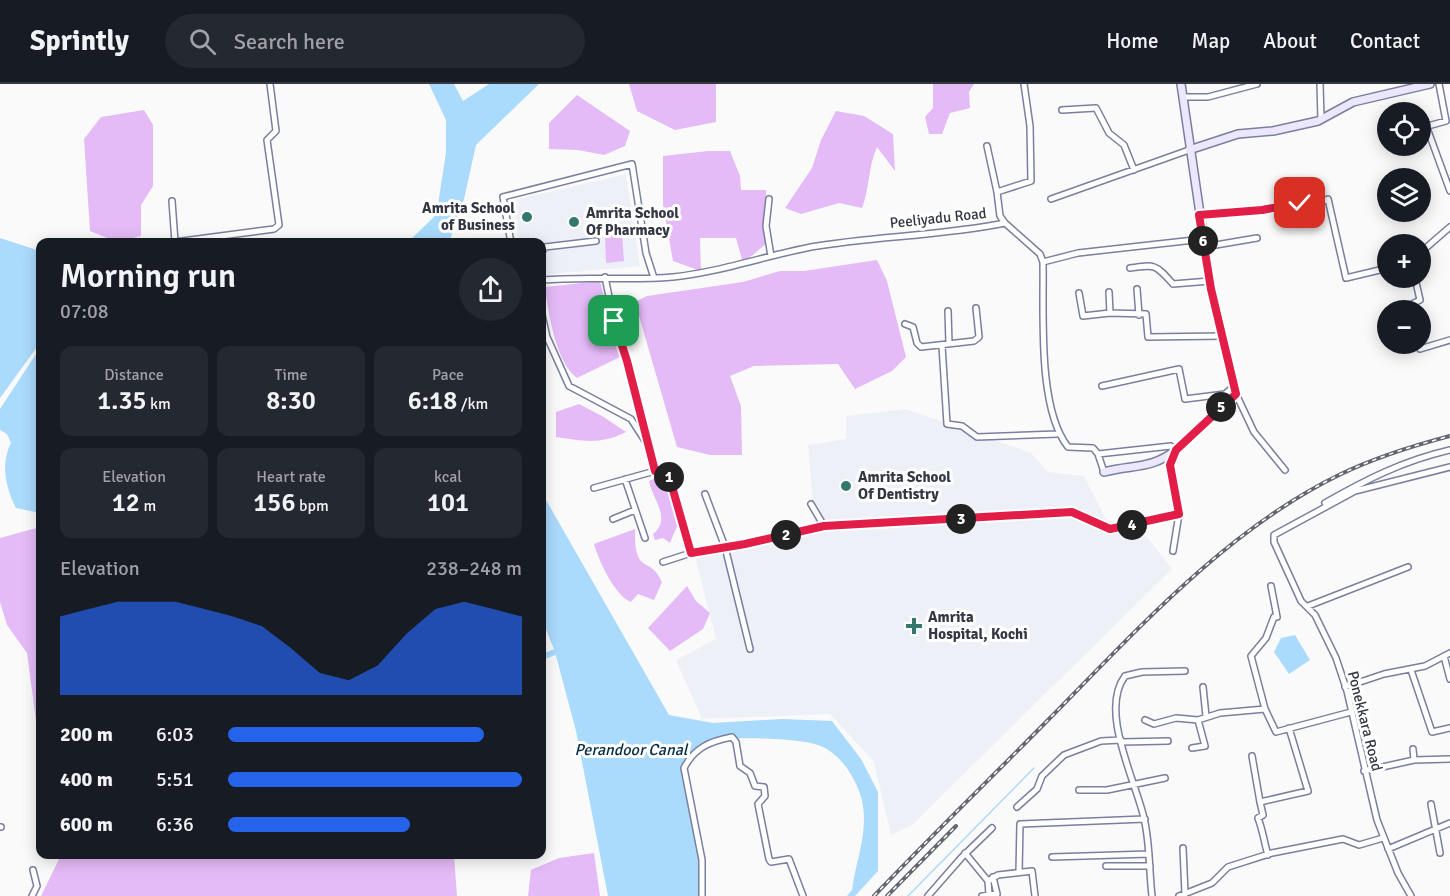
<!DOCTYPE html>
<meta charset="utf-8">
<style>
body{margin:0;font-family:Signika,sans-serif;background:#242831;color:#f1f3f6;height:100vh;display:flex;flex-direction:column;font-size:22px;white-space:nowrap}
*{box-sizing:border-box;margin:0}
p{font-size:20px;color:#9ea1a6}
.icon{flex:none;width:33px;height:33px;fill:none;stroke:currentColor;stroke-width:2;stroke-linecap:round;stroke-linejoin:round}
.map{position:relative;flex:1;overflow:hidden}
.panel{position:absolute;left:36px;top:154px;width:510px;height:621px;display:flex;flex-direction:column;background:#171b24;border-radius:12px;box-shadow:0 3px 15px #0003}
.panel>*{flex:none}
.buttons{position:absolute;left:1377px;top:18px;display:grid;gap:12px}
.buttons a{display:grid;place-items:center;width:54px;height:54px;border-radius:50%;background:#171b24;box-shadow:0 3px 15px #0003;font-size:30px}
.pin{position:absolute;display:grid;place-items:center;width:51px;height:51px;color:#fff;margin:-26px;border-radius:12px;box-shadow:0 3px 9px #0006}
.km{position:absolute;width:30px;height:30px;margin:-15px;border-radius:50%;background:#222;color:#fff;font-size:16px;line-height:30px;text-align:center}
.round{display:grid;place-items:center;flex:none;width:63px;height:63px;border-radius:32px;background:#242831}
.overview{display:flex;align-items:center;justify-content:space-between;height:102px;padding:0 24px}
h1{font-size:33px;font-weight:600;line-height:45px}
.figures{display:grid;grid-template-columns:repeat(3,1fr);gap:9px;height:102px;padding:6px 24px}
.figures div{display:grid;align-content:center;border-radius:12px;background:#242831;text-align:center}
.figures b{font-size:26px;font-weight:600}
.figures small{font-size:16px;font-weight:400}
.figures p{font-size:16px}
.chart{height:168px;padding:12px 24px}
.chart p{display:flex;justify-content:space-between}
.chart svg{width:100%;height:108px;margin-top:6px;fill:#2563eb;opacity:.7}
ul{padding:0 24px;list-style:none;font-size:20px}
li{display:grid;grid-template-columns:96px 72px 1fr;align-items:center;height:45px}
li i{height:15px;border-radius:8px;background:#2563eb}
header{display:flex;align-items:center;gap:36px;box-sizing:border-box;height:84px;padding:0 30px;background:#171b24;border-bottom:2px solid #363941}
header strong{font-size:28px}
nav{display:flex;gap:33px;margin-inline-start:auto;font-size:21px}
.search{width:420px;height:54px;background:#242831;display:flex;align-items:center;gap:15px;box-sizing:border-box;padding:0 21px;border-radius:33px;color:#9ea1a6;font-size:22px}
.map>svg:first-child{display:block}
</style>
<header>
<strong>Sprintly</strong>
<div class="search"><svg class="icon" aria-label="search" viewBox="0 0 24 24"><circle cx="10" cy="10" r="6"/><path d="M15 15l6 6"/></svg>Search here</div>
<nav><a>Home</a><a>Map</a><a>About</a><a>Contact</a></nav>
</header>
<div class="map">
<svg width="1450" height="812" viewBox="0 0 1450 812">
<rect width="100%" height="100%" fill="#fafafa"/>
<path fill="#eef0f8" d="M626,90l14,92 -98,9v-32h-22l-9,-42z
M906,325l125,44 17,19 36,4 22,43 40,17 26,33 -260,256 -21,10 -17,-73 -44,-48 -128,5 -26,-59 40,-21 -22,-86 121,-27 -7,-81 38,-6v-23z"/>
<path fill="#e4baf7" d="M629,0h87v38l-41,8 -38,-19z
M933,0h41l-5,8 1,16 -20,5 -8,21h-13l-4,-17 8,-9z
M577,11l53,36 -5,15 -21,9 -26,-5 -29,-1v-26z
M144,26l9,15v61l-12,19v31l-24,6 -27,-11 -6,-92 17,-22z
M836,27l28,5 29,18 2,37 -18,-24c-9,20 -7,40 -15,61l-23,-5 -38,11 -16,-6 27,-40 9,-28z
M708,67h22l10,25 1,14h25l1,53 -24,20 -7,-25h-36l1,33 -28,-10 -10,-56v-49z
M622,150l2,27 -18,2 -1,-27z
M877,176l10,21 19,76 -14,14 -37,18 -17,-25 -84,2 -24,10 11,30 1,49h-32l-33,-8 -42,-145 12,-6 96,-14 37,-11h24z
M600,197l20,76 -43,21c-21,-15 -29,-66 -32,-91z
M579,320l23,12 24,16c-26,13 -42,9 -70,5v-25z
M663,391l4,7 10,44 -7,17 -7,-5 -8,2 -2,-6c19,-16 0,-33 -4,-53z
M40,443v223l-13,-97 -20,-28 -7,-23v-64z
M635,445c-1,48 15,25 27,53l-8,18 -16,-6 -7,8c-16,-6 -32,-41 -37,-58z
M687,502l9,15 14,12 -7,16 -33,22 -22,-23z
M594,769l6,43h-72l3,-26 28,-12z
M61,771h393l3,41h-416z"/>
<path fill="#aadafc" d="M429,0h25l9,17 26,-17h50l-63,61 -12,54 -15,44h-42l30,-29 3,-23 6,-38v-33z
M0,154l40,13v92l-40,55z
M40,264v165l-24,-5c-10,-20 -16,-44 -5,-65l-4,-9 -7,-4v-21z
M542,409l127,222 44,8 69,-4 50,2 29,38 17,33v79l-23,25h-8l5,-6c4,-32 20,-65 7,-99 -7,-19 -21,-39 -41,-46 -18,-7 -92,-9 -110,-4 -9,4 -20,17 -27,24l24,112 -1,19h-96l-32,-165 -21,-79 -13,-33z
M1295,551l15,25 -21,14 -15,-22 7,-14z"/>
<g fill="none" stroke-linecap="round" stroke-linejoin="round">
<path stroke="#aadafc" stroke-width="1.5" d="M908,812l126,-128"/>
<path stroke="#aadafc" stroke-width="6" d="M542,573l13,-5"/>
<g stroke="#7a7f9e" stroke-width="8">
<path id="street" d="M1320,0l1,35
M1439,0l7,37 -18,5 -1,2 23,63
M1183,13h25l49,-13
M1062,26l34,-2 13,25 15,12 10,25
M987,62l10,46
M1287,103l2,18
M769,115l-3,27 5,30
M1051,115l138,-49
M172,117l3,41 99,-13 5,-4 -12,-85 9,-9 -6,-47
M1199,131l118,-12 11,-4 18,79 42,-10
M1005,139l-5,-7 -3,-24 34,-11 -1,-55 -6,-42
M511,159l-8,-46 129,-33 14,89 8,25
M1204,163l53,-9
M542,168l3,-5 51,-6
M1420,169l30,-26
M1043,178l35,-9 125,-14
M1130,184c26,-4 26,-3 43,16l37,-3
M605,193l9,44 34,122
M542,196c43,-4 87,1 131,-3 47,-5 92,-21 138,-30 64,-11 130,-11 194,-24l35,31 3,8c1,49 -6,146 25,185l25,1 5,6 6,18
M1137,205l2,26
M1109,208l1,21
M1079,209l4,23 27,-3 36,1 2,23 75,-1
M1410,226v-5l10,-5 -5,-22
M948,227l1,33
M542,231l5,22 22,49 62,33 18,28 6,24 12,-2 24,84 54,-8 79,-19 248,-14 38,17 69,-15 -6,37
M905,240l8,3 4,16 4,4 53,-6 5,-4 -3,-29
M1419,260l1,5 30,-9
M942,262l5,78 15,2 15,11 80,-3
M1102,302l77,-17 6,30 40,-5 9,-8
M1236,310l18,38 31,38
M1098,370l73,-8 5,4
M625,395l20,59
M594,404l61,-17
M705,410l20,53 25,102
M1325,419c42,-24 78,-42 125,-53
M811,420l13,22
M613,435l22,-9
M663,478l28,-9
M1271,502l6,31
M1308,522l100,-39
M1274,533l-8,21 -15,18 14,53 11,23 75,-20
M1444,572l6,23
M1411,586l21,62 18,-4
M1203,603l3,29
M1345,603l39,-13 41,-8 25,-13
M1145,636l9,4 22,-6 22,2 22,-7 45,-4
M1122,658l46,-1
M1192,664l13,-2 -7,-26
M1252,672l8,46 48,-11 -19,-63
M1414,676l36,-1
M1364,687l50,-11 -1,-11
M1079,706h28l58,-12
M1260,718l3,13 -5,3c5,13 6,24 10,37
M1431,720l9,49
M1017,723l20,-18 5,-13 22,-21 37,-14 20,-1
M0,743h1
M1183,764l2,46
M1388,765l62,-26
M965,769l23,28
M1052,773l97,-3
M1106,782h44
M1019,788l1,-48 125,-5
M989,811l8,-1 -4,-17
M32,812l5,-10 -4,-16
M702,812v-36l-18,-92c11,-21 27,-27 48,-31l4,5 4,24 10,7 5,13 9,1 1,9 -7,8 11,55 2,3 18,-3 14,37
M928,812l34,-39 30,-29
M982,812l7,-1 -1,-14 10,-6 34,-4 3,25
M1152,812c-3,-26 -2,-53 -8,-78 -9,-39 -45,-107 -19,-142l17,-4 43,-1
M1179,812l33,-13 16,-16 44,-14 71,-14 16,6 24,-7
M1411,812l-13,-23 -21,-53 -30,-129 -11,-33 -21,-43 -14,-14 -27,-59v-7l81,-44 95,-24"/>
</g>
<g stroke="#7a7f9e" stroke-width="10">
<path id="secondary" d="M1189,66l49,-16 35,-3 45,-10 35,-19 77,-18
M1104,388c30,-8 46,-2 72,-22
M1179,430l-9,-49 6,-15 60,-56 -25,-105 -30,-205"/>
</g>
<use href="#street" stroke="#fff" stroke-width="5"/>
<use href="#secondary" stroke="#ece7fc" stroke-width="7"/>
<g stroke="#63656f" stroke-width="4">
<path id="rail" d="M874,812c57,-60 117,-118 175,-177 87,-88 177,-189 290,-244 35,-17 73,-29 111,-39
M887,812l69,-70"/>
</g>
<use href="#rail" stroke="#fff" stroke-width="1.5" stroke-dasharray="4.5" stroke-linecap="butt"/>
</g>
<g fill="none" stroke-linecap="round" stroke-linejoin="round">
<g stroke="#fff" stroke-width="12">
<path id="route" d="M614,237l13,40 28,110 12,-2 24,84 54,-9 79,-18 248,-14 38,17 69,-15 -9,-49 6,-15 60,-56 -25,-105 -12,-74 63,-5 38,-7"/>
</g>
<use href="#route" stroke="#e11d48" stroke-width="8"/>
</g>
<g fill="#32786f" stroke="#fff" stroke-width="2">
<circle cx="527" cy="133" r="6"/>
<circle cx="574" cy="138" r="6"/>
<circle cx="846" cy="402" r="6"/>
<path d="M911 533h6v6h6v6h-6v6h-6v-6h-6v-6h6z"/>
</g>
<g text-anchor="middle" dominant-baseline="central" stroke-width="6" stroke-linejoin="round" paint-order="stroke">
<g font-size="15" font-weight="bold" fill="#333643" stroke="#fff" text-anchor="start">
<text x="515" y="124" text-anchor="end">Amrita School<tspan x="515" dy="17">of Business</tspan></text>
<text x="586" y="129">Amrita School<tspan x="586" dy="17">Of Pharmacy</tspan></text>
<text x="858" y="393">Amrita School<tspan x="858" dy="17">Of Dentistry</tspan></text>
<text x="928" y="533">Amrita<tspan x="928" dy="17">Hospital, Kochi</tspan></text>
</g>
<g font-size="15" fill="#333643" stroke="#fff">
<text transform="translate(938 134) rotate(-6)">Peeliyadu Road</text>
<text transform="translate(1365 637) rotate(76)">Ponekkara Road</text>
</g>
<g font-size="16" font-style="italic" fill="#072d44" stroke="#fff">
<text x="631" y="666">Perandoor Canal</text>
</g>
</g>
</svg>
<div class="buttons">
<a><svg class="icon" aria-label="locate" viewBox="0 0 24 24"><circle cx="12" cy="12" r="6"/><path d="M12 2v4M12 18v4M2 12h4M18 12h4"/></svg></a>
<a><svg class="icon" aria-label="layers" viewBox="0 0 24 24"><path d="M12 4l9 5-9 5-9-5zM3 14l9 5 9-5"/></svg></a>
<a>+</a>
<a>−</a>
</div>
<div class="pin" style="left:614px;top:237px;background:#1e9e55"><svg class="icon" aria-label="arrive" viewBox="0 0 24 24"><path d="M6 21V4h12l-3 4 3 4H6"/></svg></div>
<div class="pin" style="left:1300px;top:119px;background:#d93025"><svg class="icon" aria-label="check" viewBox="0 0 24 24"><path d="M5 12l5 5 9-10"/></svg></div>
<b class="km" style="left:669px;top:393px">1</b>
<b class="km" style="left:786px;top:451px">2</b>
<b class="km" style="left:961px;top:435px">3</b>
<b class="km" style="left:1132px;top:441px">4</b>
<b class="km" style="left:1221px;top:323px">5</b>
<b class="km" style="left:1203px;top:157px">6</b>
<section class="panel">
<div class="overview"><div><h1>Morning run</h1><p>07:08</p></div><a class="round"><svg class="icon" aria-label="share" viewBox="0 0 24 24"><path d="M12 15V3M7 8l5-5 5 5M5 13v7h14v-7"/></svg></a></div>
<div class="figures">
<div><p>Distance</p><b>1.35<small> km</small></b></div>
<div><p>Time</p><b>8:30</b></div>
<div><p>Pace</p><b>6:18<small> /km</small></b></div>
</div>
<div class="figures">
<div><p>Elevation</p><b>12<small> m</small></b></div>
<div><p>Heart rate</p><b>156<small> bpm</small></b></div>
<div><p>kcal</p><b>101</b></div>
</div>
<div class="chart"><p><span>Elevation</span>238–248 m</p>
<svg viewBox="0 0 160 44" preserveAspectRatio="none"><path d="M0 44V12L10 9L20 6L30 6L40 6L50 9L60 12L70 16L80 25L90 35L100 38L110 32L120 19L130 9L140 6L150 9L160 12V44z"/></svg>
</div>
<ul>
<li><b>200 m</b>6:03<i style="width:87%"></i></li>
<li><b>400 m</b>5:51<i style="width:100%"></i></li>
<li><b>600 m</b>6:36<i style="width:62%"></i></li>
</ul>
</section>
</div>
